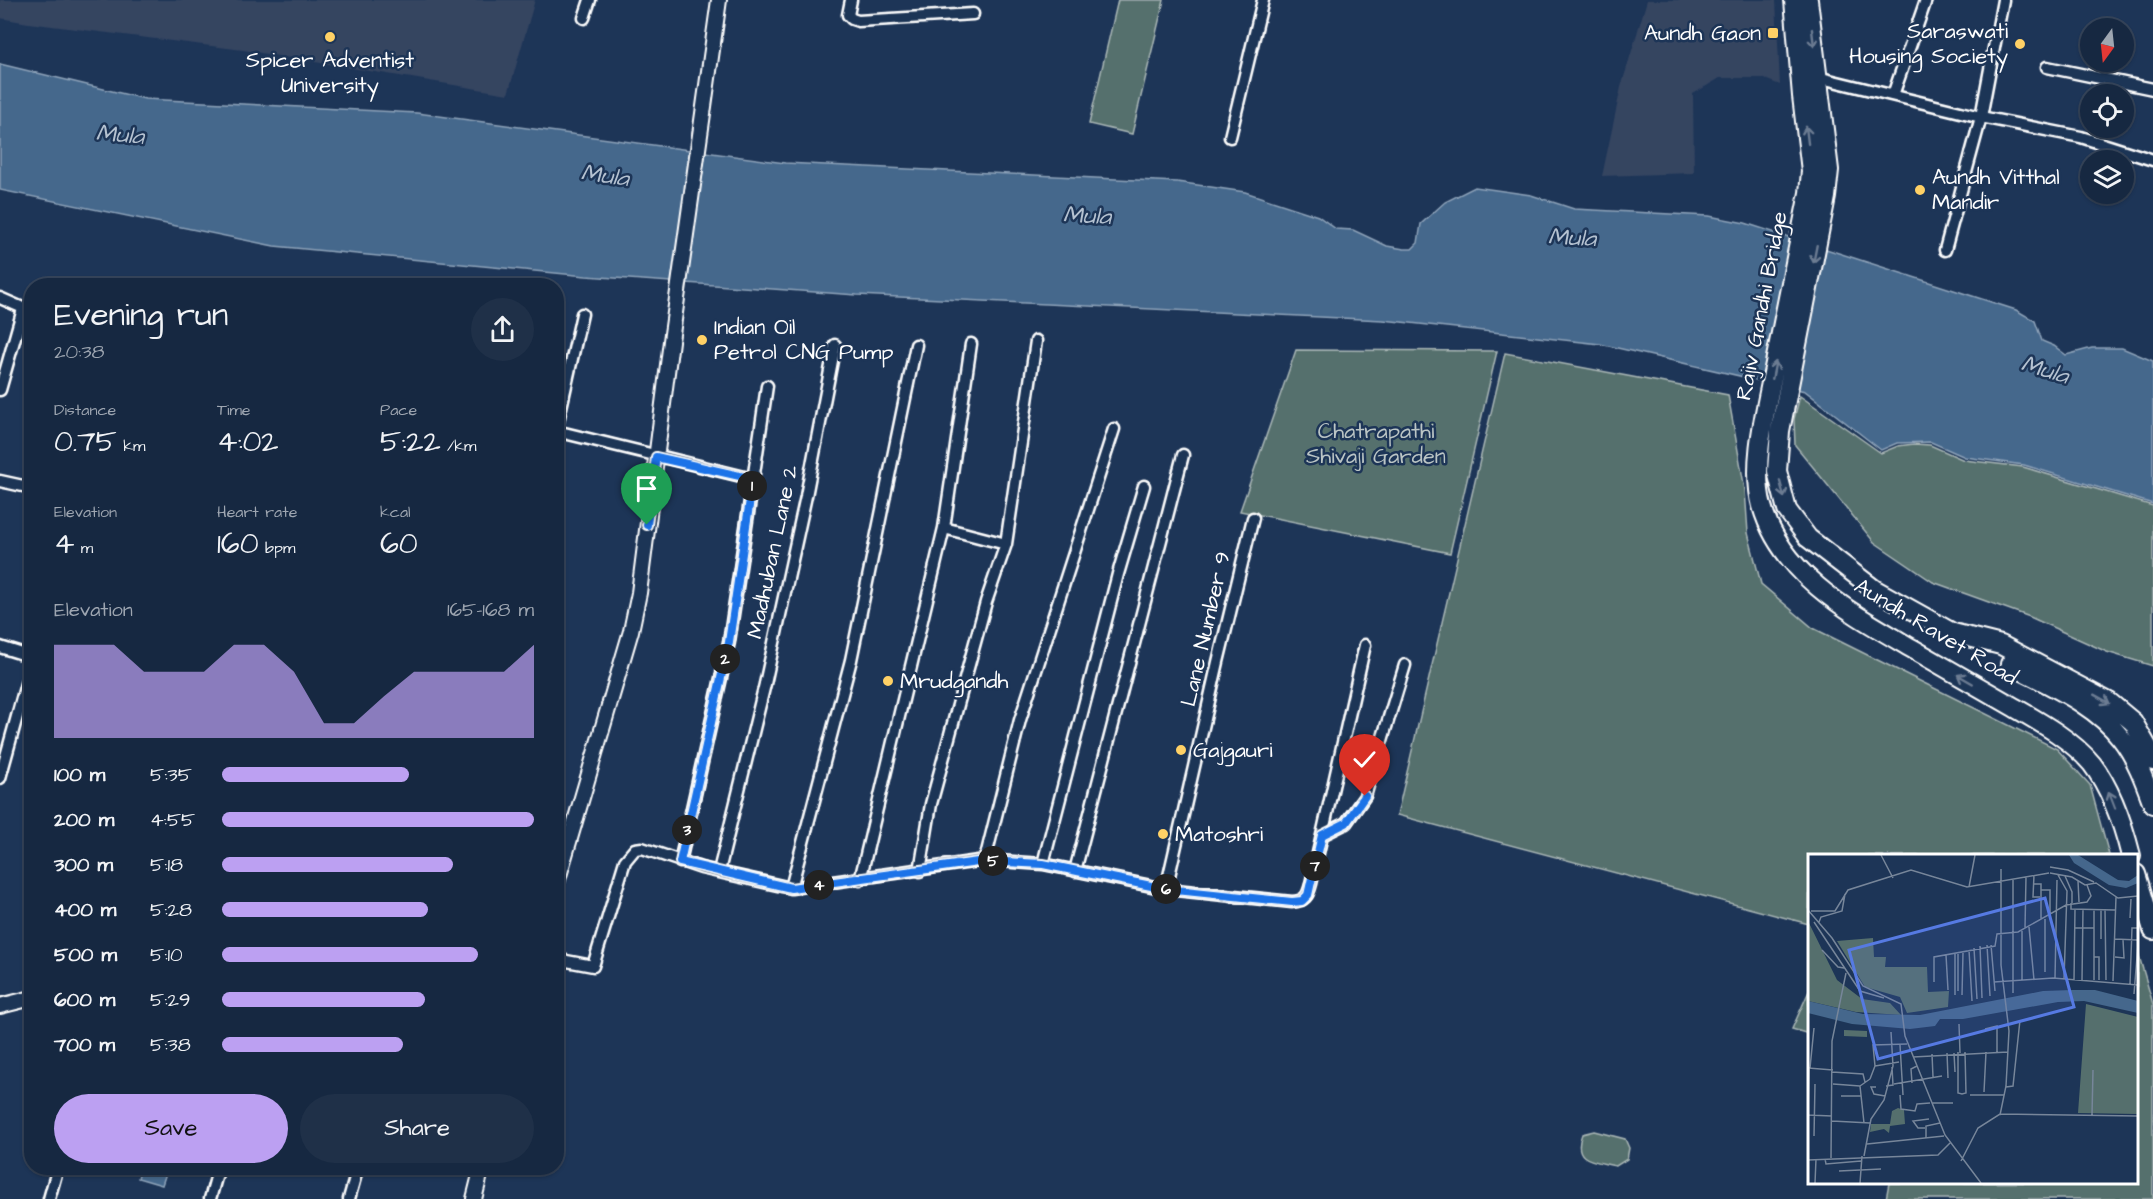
<!DOCTYPE html>
<meta charset="utf-8">
<style>
body{margin:0;font-family:"Architects Daughter",sans-serif;background:#1f3048;color:#f1f3f6;height:100vh;display:flex;flex-direction:column;font-size:22px;white-space:nowrap}
*{box-sizing:border-box;margin:0}
p{font-size:20px;color:#9ea6b1}
.icon{flex:none;width:33px;height:33px;fill:none;stroke:currentColor;stroke-width:2;stroke-linecap:round;stroke-linejoin:round}
.map{position:relative;flex:1;overflow:hidden}
.sheet{position:absolute;left:24px;top:278px;width:540px;height:897px;display:flex;flex-direction:column;background:#162841;border-radius:24px;box-shadow:0 2px 4px #0004,0 0 0 2px #35445a}
.sheet>*{flex:none}
.needle{width:39px;rotate:195deg}
.buttons{position:absolute;left:2080px;top:18px;display:grid;gap:12px}
.buttons a{display:grid;place-items:center;width:54px;height:54px;border-radius:50%;background:#162841;box-shadow:0 2px 4px #0004,0 0 0 2px #35445a;font-size:30px}
.pin{position:absolute;display:grid;place-items:center;width:51px;height:51px;color:#fff;margin:-62px -26px;border-radius:50% 50% 50% 0;rotate:-45deg;box-shadow:0 0 6px #0007}
.pin .icon{rotate:45deg}
.km{position:absolute;width:30px;height:30px;margin:-15px;border-radius:50%;background:#222;color:#fff;font-size:16px;line-height:30px;text-align:center}
.round{display:grid;place-items:center;flex:none;width:63px;height:63px;border-radius:32px;background:#1f3048}
.summary{display:flex;align-items:center;justify-content:space-between;height:102px;padding:0 30px}
h1{font-size:33px;font-weight:600;line-height:45px}
.stats{display:grid;grid-template-columns:repeat(3,1fr);gap:9px;height:102px;padding:6px 30px}
.stats div{display:grid;align-content:center}
.stats b{font-size:30px;font-weight:600}
.stats small{font-size:16px;font-weight:400}
.stats p{font-size:16px}
.chart{height:168px;padding:12px 30px}
.chart p{display:flex;justify-content:space-between}
.chart svg{width:100%;height:108px;margin-top:6px;fill:#bca0f2;opacity:.7}
.primary-button{display:flex;gap:12px;margin-top:auto;padding:12px 30px}
.primary-button a{flex:1;height:69px;border-radius:36px;background:#bca0f2;color:#111;font-size:24px;font-weight:600;line-height:69px;text-align:center}
.primary-button a+a{background:#1f3048;color:#f1f3f6}
ul{padding:0 30px;list-style:none;font-size:20px}
li{display:grid;grid-template-columns:96px 72px 1fr;align-items:center;height:45px}
li i{height:15px;border-radius:8px;background:#bca0f2}
.map>svg:first-child{display:block}
</style>
<div class="map">
<svg width="2153" height="1199" viewBox="0 0 2153 1199">
<rect width="100%" height="100%" fill="#1d3557"/>
<filter id="ink" filterUnits="userSpaceOnUse"><feTurbulence type="fractalNoise" baseFrequency=".0167" numOctaves="2"/><feDisplacementMap in="SourceGraphic" scale="12" xChannelSelector="R" yChannelSelector="G"/><feConvolveMatrix kernelMatrix="1 2 1 2 8 2 1 2 1" color-interpolation-filters="sRGB"/></filter>
<g filter="url(#ink)">
<path fill="#344461" d="M0,0h535l-27,94 -265,-44 -215,-27 -28,-5z
M1647,0h129l4,85 -18,-7h-42l-27,16 1,79 -92,3 19,-89z"/>
<path fill="#556f6d" stroke="#aab7b6" stroke-width="1.5" d="M1118,0h46l-32,134 -43,-10z
M1296,350l201,1 -47,202 -210,-42z
M1505,353l223,42 17,95 3,43 13,51 52,44 244,121 33,36 19,70 -299,1 -1,68 -412,-109z
M1800,396l81,57 17,-7 16,-2 16,1 34,15 59,7 130,39v160l-46,-14 -77,-35 -97,-35 -59,-40 -79,-97 -1,-26z
M2137,949l16,55v195h-267l3,-16 247,-1z
M1809,991v43l-17,-5z
M1594,1131l31,8 4,9 -2,11 -11,7c-20,-5 -45,-4 -34,-32z"/>
<path fill="#45678c" stroke="#8fa4ba" stroke-width="1.5" d="M0,64l145,35 272,14 368,50 392,19 68,10 73,24 18,13 17,1 34,16 17,3h8l6,-6 3,-19 24,-22 30,-15 56,8 43,14 135,7 36,7 271,87 19,11 7,20 12,5 12,9 26,-7h30l31,13v143l-129,-39 -59,-8 -34,-15 -34,1 -16,7 -76,-59 -205,-47 -217,-24 -526,-25 -271,-19 -312,-30 -274,-56z
M141,1167h27l-6,18 -24,-7z"/>
<g fill="none" stroke-linecap="round" stroke-linejoin="round">
<g stroke="#fff" stroke-width="15">
<path id="minor" d="M851,0l-3,15 4,4 6,2 115,-7
M584,18l6,-18
M2047,67l106,22
M1817,77l164,40 100,20 72,23
M1893,95l33,-95
M1230,137l33,-137
M1945,250l36,-133 22,-117
M0,298l32,14
M0,390l23,-81
M556,430l26,-116
M556,431l197,48
M0,481l32,7
M944,528l62,16
M0,647l32,10
M0,778l32,-116
M1322,835l24,-12 19,-27 40,-131
M985,860l35,-140 94,-291
M680,862l49,-220 38,-256
M1043,864l75,-290 26,-88
M719,871l46,-187 41,-188 29,-151
M920,871l11,-67 55,-202 20,-58 30,-203
M1075,871l108,-416
M860,880l84,-352 27,-184
M791,888l60,-228 65,-315
M1166,889l52,-227 35,-144
M556,959l37,7 32,-105 10,-12 7,-1 59,20 90,20 194,-28 58,4 123,25 126,13c13,-1 16,-6 19,-18l54,-239
M49,1199l9,-32
M210,1199l9,-32
M349,1199l9,-32"/>
</g>
<g stroke="#fff" stroke-width="18">
<path id="tertiary" d="M556,886l75,-255 8,-38 32,-252 48,-341
M0,1006l32,-8
M474,1199l8,-32"/>
</g>
<g stroke="#fff" stroke-width="22">
<path id="primary" d="M1794,0l8,96 9,75 -2,22c-11,55 -22,110 -33,165 -8,44 -26,104 -14,148 20,71 93,109 151,143 33,19 66,38 99,57 28,16 59,33 80,58 20,26 31,60 39,92
M1808,0l21,170 -3,27 -46,234 -3,40 10,39 21,28 66,51 79,44 48,12 108,57 24,20 15,26 5,13
M2010,664c38,21 84,39 111,74 15,19 24,44 32,66
M2136,874l17,56"/>
</g>
<use href="#minor" stroke="#1d3557" stroke-width="10"/>
<use href="#tertiary" stroke="#1d3557" stroke-width="14"/>
<use href="#primary" stroke="#1d3557" stroke-width="18"/>
</g>
<defs><path id="oneway-shaft" d="M-6 0H5M1.5-3L5.5 0L1.5 3" fill="none" stroke-width="1.6" stroke-linecap="round" stroke-linejoin="round" transform="scale(1.5)"/></defs>
<g stroke="#6c7c92">
<use href="#oneway-shaft" transform="translate(1813 38) rotate(83)"/>
<use href="#oneway-shaft" transform="translate(1807 135) rotate(-97)"/>
<use href="#oneway-shaft" transform="translate(1815 254) rotate(101)"/>
<use href="#oneway-shaft" transform="translate(1774 370) rotate(-79)"/>
<use href="#oneway-shaft" transform="translate(1782 489) rotate(75)"/>
<use href="#oneway-shaft" transform="translate(1965 679) rotate(-150)"/>
<use href="#oneway-shaft" transform="translate(2102 699) rotate(29)"/>
<use href="#oneway-shaft" transform="translate(2112 800) rotate(-111)"/>
</g>
</g>
<g fill="none" stroke-linecap="round" stroke-linejoin="round" filter="url(#ink)">
<g stroke="#fff" stroke-width="12">
<path id="route" d="M647,525l9,-68 97,22 -24,163 -49,220 111,26 194,-27 58,3 123,25 126,13 10,-1 6,-6 14,-60 24,-12 19,-27"/>
</g>
<use href="#route" stroke="#1a73e8" stroke-width="8"/>
</g>
<g fill="#ffd166" stroke="#1d3557" stroke-width="2">
<rect x="1767" y="27" width="12" height="12" rx="3"/>
<circle cx="330" cy="37" r="6"/>
<circle cx="2020" cy="44" r="6"/>
<circle cx="1920" cy="190" r="6"/>
<circle cx="702" cy="340" r="6"/>
<circle cx="888" cy="681" r="6"/>
<circle cx="1181" cy="750" r="6"/>
<circle cx="1163" cy="834" r="6"/>
</g>
<g text-anchor="middle" dominant-baseline="central" stroke-width="5" stroke-linejoin="round" paint-order="stroke">
<g font-size="22" fill="#fff" stroke="#1d3557" text-anchor="start">
<text x="2008" y="31" text-anchor="end">Saraswati<tspan x="2008" dy="25">Housing Society</tspan></text>
<text x="1761" y="33" text-anchor="end">Aundh Gaon</text>
<text x="330" y="60" text-anchor="middle">Spicer Adventist<tspan x="330" dy="25">University</tspan></text>
<text x="1932" y="177">Aundh Vitthal<tspan x="1932" dy="25">Mandir</tspan></text>
<text x="714" y="327">Indian Oil<tspan x="714" dy="25">Petrol CNG Pump</tspan></text>
<text x="900" y="681">Mrudgandh</text>
<text x="1193" y="750">Gajgauri</text>
<text x="1175" y="834">Matoshri</text>
</g>
<g font-size="22" fill="#fff" stroke="#1d3557">
<text transform="translate(1762 306) rotate(-79)">Rajiv Gandhi Bridge</text>
<text transform="translate(773 552) rotate(-78)">Madhuban Lane 2</text>
<text transform="translate(1206 629) rotate(-77)">Lane Number 9</text>
<text transform="translate(1936 632) rotate(31)">Aundh Ravet Road</text>
</g>
<g font-size="22" fill="#bbc5c5" stroke="#1d3557">
<text x="1376" y="431">Chatrapathi<tspan x="1376" dy="25">Shivaji Garden</tspan></text>
</g>
<g font-size="24" font-style="italic" fill="#b5c2d1" stroke="#1d3557">
<text transform="translate(120 135) rotate(5)">Mula</text>
<text transform="translate(605 176) rotate(8)">Mula</text>
<text transform="translate(1087 216) rotate(3)">Mula</text>
<text transform="translate(1572 238) rotate(3)">Mula</text>
<text transform="translate(2045 370) rotate(17)">Mula</text>
</g>
</g>
<g transform="translate(1808 854)">
<rect width="330" height="330" fill="#1d3557"/>
<path d="M0,67l29,59 25,19 28,4 11,12 -45,-3 -48,-11zM65,84l1,19h12l-1,10h42l1,25 21,-1 -1,16 -41,6 -7,-16 -35,-10 -28,-46zM278,150l52,13v97l-60,-1zM36,176l23,1v6l-23,-1zM90,254l6,2 1,14 -15,2 -1,7 -5,-4 -14,3 1,-8h19l2,-13z" fill="#556f6d"/>
<path d="M261,1h9l40,25 11,1 9,-6v8l-12,5 -17,-3 -35,-22zM264,136h23l43,11v12l-54,-12 -26,1 -95,17h-23l-5,7 -25,3 -58,-5 -44,-11v-12l55,13 57,1 123,-24z" fill="#45678c"/>
<path fill="none" stroke="#77869a" stroke-width="1.5" d="M73,1l12,23M242,13l18,3 26,12M242,19l22,4 13,8 11,-2 22,15 20,-2M226,21l-1,22h7M250,21l9,16 -3,88M257,22l7,16v11M205,26v113M270,27l1,21M226,30h7v36M161,33l6,-32M233,36h9v25M263,49v6l44,1M286,55v71M297,55l1,71M0,56l24,28 31,48 38,18 4,32 40,99 36,48M3,57h24l13,-21 63,-20 56,17 82,-14M322,64l1,-19M6,68l46,69 24,7M11,68l2,-5 21,-6 3,-17M221,73l5,53M217,74l1,-51M267,74h19M293,85v-30M307,85l23,1M179,91l3,51M183,91l4,46M172,92l2,52M166,94l3,51M14,96l16,17 6,1M161,96l3,51M147,100v41M150,100v37M138,101l2,35M286,103h5v23M307,103l9,1 -1,-18M237,118v-53M247,124l2,-98M266,126l1,-71M274,126l1,-71M214,127v-50M305,127l3,-84M126,128v-25l61,-11 2,-12 21,-2 48,-27 21,-3 4,-6 -4,-11M186,128l59,-4 85,7M322,130l2,-56h6M326,140l4,-50M154,141l1,-42M151,170l1,29M177,175l12,-3v26M92,191l3,50M150,198v41l4,1 4,-1 -1,-41M139,199l1,25M146,199l1,19M124,200l1,23M105,203l95,-5M67,212l24,-4M0,214l25,2M1,214l-1,47 24,1M2,214l4,-40M24,218l31,2 2,8M62,225l5,-13 -2,-21 34,-1M104,229l-1,-14 6,-3M25,230l27,2M86,230l48,-8M78,232l7,-1 -1,-18M68,233h-5l3,7 11,2M198,233l7,-1 7,-66M176,238l2,-40M92,241l1,14 14,2 2,-7 13,-1M162,241h34M33,242h20M124,249h21M192,261l6,-29 3,-55 -8,-66v-96M284,261l1,-45M24,267l38,2M56,269l-4,-37 10,-7M117,274h-7l-5,-7 16,-2M6,282l1,-52M118,284v-12l14,-3M59,290l77,-8M56,302l7,-37 13,-19 9,-34 -2,-34M23,304l1,-117 14,-68M17,305l1,5 35,-3M0,306l130,-5 12,-12M153,307l17,-33 22,-14 138,2M53,316l20,-1M31,317l21,-1M7,329l1,-24M52,329l2,-27"/>
<path fill="#567ae2" fill-opacity="0.15" stroke="#567ae2" stroke-width="3" d="M237,44l29,109 -196,52 -29,-109z"/>
<rect width="330" height="330" fill="none" stroke="#fff" stroke-width="3"/>
</g>
</svg>
<div class="buttons">
<a><svg class="needle" viewBox="-14 -14 28 28"><path d="M0-13l5 13h-10z" fill="#e53935"/><path d="M0 13l5-13h-10z" fill="#9ea6b1"/></svg></a>
<a><svg class="icon" aria-label="locate" viewBox="0 0 24 24"><circle cx="12" cy="12" r="6"/><path d="M12 2v4M12 18v4M2 12h4M18 12h4"/></svg></a>
<a><svg class="icon" aria-label="layers" viewBox="0 0 24 24"><path d="M12 4l9 5-9 5-9-5zM3 14l9 5 9-5"/></svg></a>
</div>
<div class="pin" style="left:647px;top:525px;background:#1e9e55"><svg class="icon" aria-label="arrive" viewBox="0 0 24 24"><path d="M6 21V4h12l-3 4 3 4H6"/></svg></div>
<div class="pin" style="left:1365px;top:796px;background:#d93025"><svg class="icon" aria-label="check" viewBox="0 0 24 24"><path d="M5 12l5 5 9-10"/></svg></div>
<b class="km" style="left:752px;top:486px">1</b>
<b class="km" style="left:725px;top:659px">2</b>
<b class="km" style="left:687px;top:830px">3</b>
<b class="km" style="left:819px;top:885px">4</b>
<b class="km" style="left:993px;top:861px">5</b>
<b class="km" style="left:1166px;top:889px">6</b>
<b class="km" style="left:1315px;top:866px">7</b>
<section class="sheet">
<div class="summary"><div><h1>Evening run</h1><p>20:38</p></div><a class="round"><svg class="icon" aria-label="share" viewBox="0 0 24 24"><path d="M12 15V3M7 8l5-5 5 5M5 13v7h14v-7"/></svg></a></div>
<div class="stats">
<div><p>Distance</p><b>0.75<small> km</small></b></div>
<div><p>Time</p><b>4:02</b></div>
<div><p>Pace</p><b>5:22<small> /km</small></b></div>
</div>
<div class="stats">
<div><p>Elevation</p><b>4<small> m</small></b></div>
<div><p>Heart rate</p><b>160<small> bpm</small></b></div>
<div><p>kcal</p><b>60</b></div>
</div>
<div class="chart"><p><span>Elevation</span>165–168 m</p>
<svg viewBox="0 0 160 44" preserveAspectRatio="none"><path d="M0 44V6L10 6L20 6L30 17L40 17L50 17L60 6L70 6L80 17L90 38L100 38L110 27L120 17L130 17L140 17L150 17L160 6V44z"/></svg>
</div>
<ul>
<li><b>100 m</b>5:35<i style="width:60%"></i></li>
<li><b>200 m</b>4:55<i style="width:100%"></i></li>
<li><b>300 m</b>5:18<i style="width:74%"></i></li>
<li><b>400 m</b>5:28<i style="width:66%"></i></li>
<li><b>500 m</b>5:10<i style="width:82%"></i></li>
<li><b>600 m</b>5:29<i style="width:65%"></i></li>
<li><b>700 m</b>5:38<i style="width:58%"></i></li>
</ul>
<div class="primary-button"><a>Save</a><a>Share</a></div>
</section>
</div>
